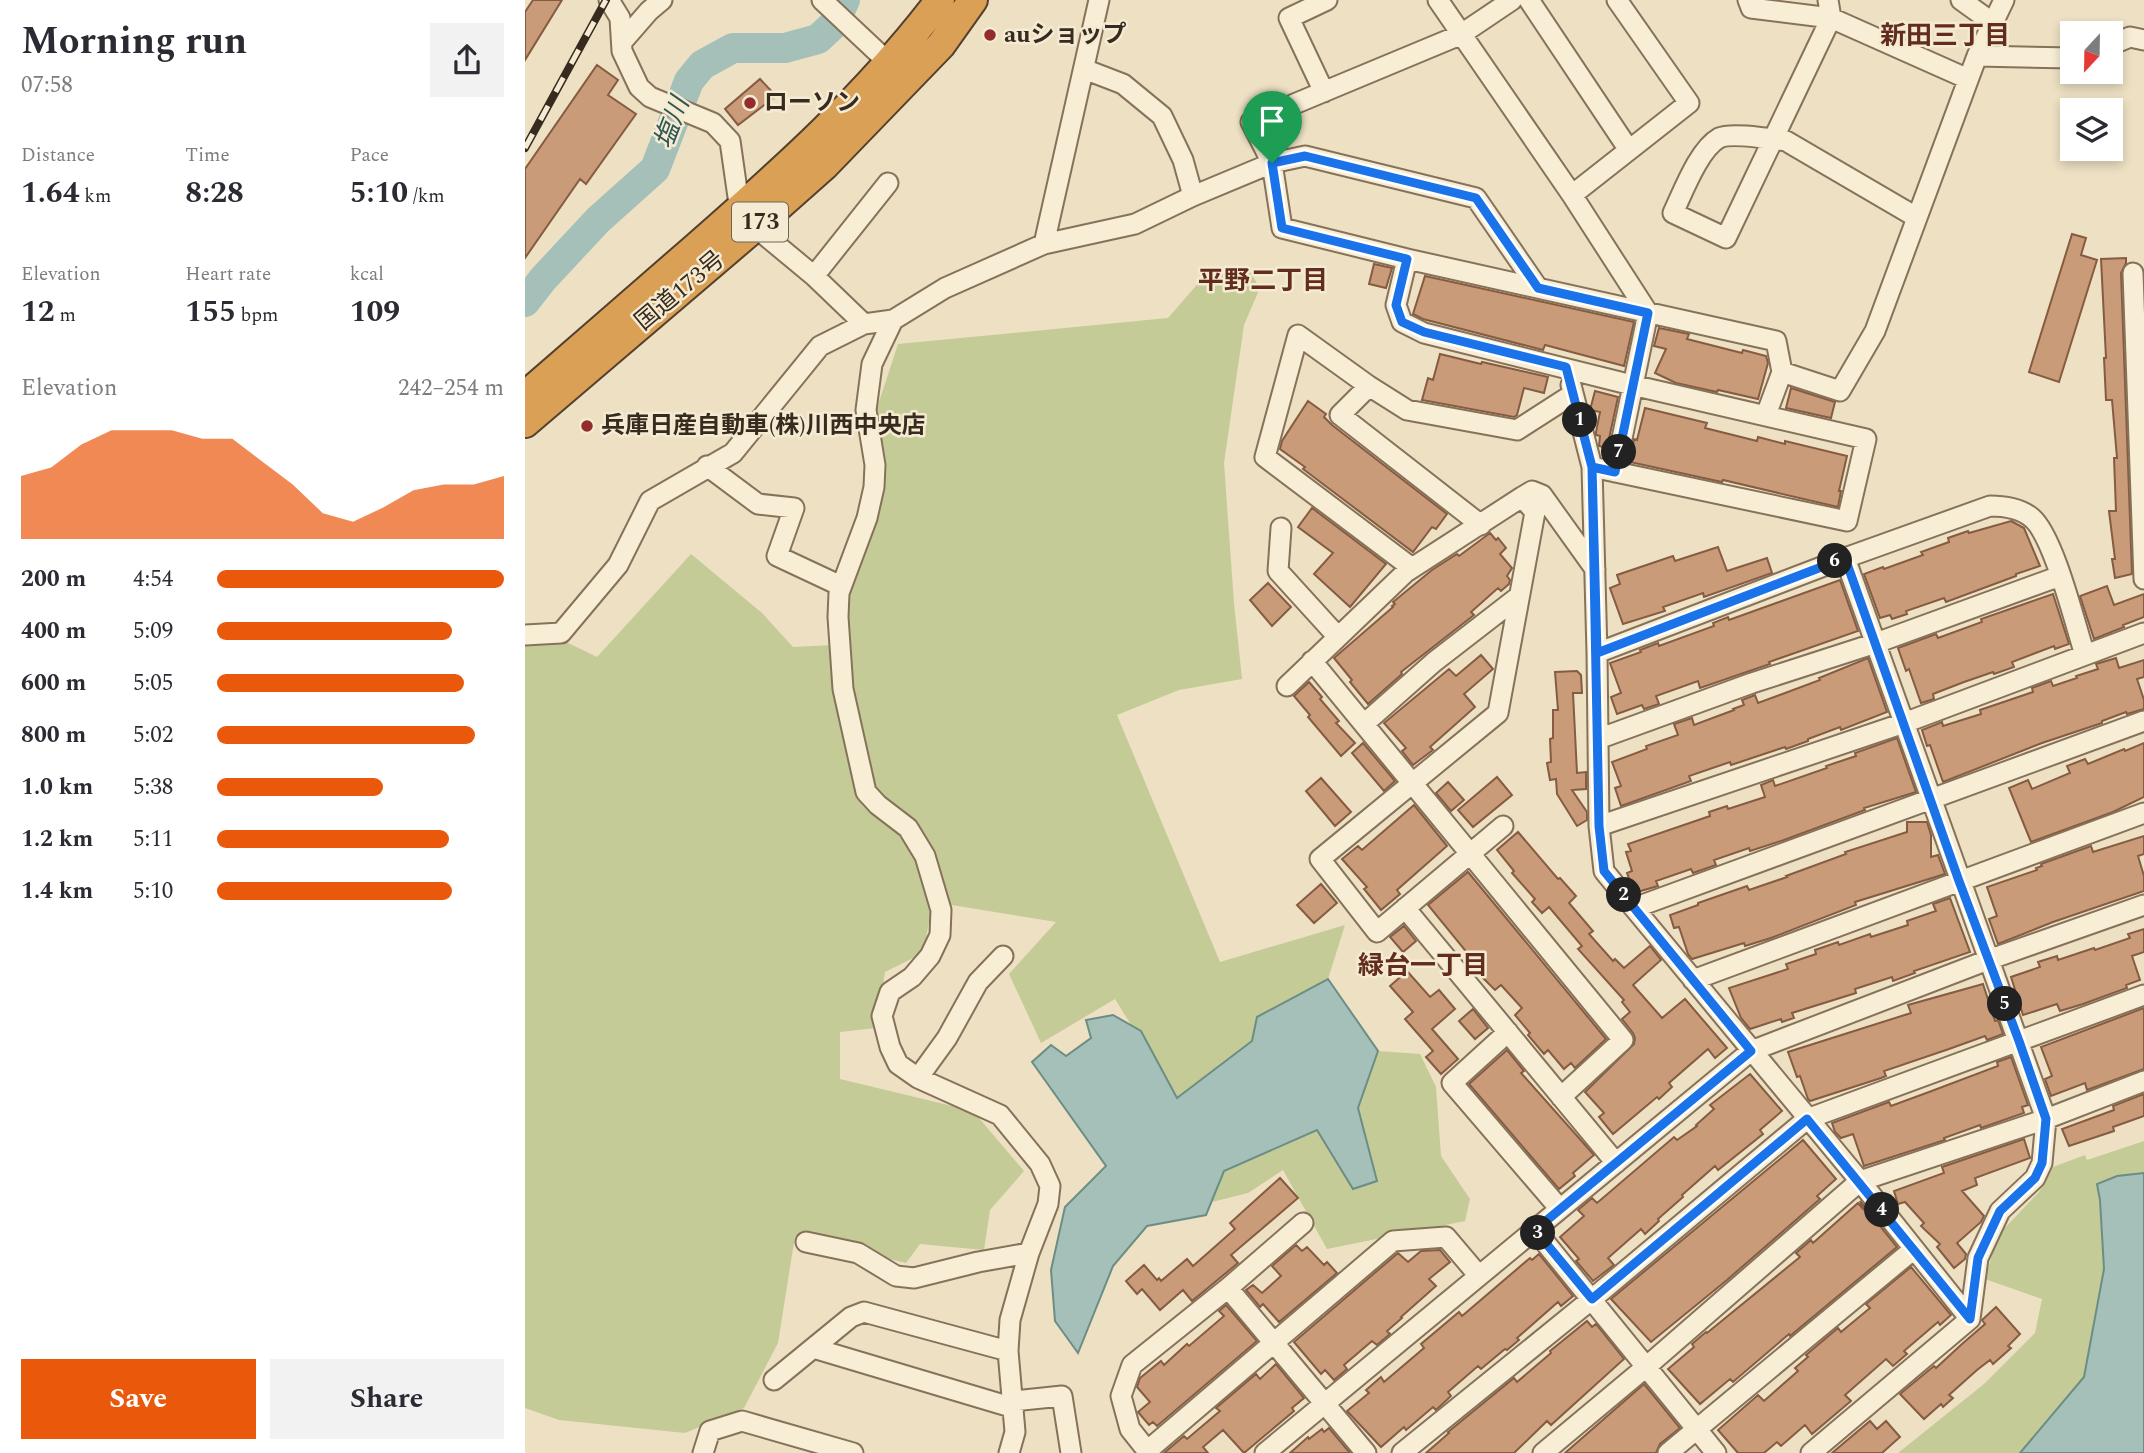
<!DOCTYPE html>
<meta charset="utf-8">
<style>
body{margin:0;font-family:Spectral,"Noto Sans JP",serif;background:#f2f2f3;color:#2b2b33;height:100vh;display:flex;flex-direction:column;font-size:26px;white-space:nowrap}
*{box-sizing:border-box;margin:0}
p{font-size:23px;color:#7c7c81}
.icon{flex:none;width:38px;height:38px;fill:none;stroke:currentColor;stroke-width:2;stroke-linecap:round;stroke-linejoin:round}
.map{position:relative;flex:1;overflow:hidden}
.side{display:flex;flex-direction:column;background:#fff;width:525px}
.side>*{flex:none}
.needle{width:46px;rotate:202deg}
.tools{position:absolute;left:1535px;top:21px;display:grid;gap:14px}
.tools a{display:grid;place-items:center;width:63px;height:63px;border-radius:0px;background:#fff;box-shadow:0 4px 10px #0003;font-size:35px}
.pin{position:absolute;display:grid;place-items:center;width:60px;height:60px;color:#fff;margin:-72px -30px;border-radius:50% 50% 50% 0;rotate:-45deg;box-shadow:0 0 7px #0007}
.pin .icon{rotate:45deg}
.km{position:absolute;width:35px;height:35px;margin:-18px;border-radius:50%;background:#222;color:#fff;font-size:19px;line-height:35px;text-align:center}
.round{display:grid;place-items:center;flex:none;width:74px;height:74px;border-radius:0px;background:#f2f2f3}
.summary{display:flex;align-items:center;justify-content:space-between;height:119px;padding:0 21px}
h1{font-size:38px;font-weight:700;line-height:52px}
.metrics{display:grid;grid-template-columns:repeat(3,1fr);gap:10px;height:119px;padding:7px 21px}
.metrics div{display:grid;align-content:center}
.metrics b{font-size:30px;font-weight:700}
.metrics small{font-size:19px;font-weight:400}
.metrics p{font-size:19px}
.chart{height:196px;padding:14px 21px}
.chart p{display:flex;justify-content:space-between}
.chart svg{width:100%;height:126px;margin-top:7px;fill:#ea580c;opacity:.7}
.button{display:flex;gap:14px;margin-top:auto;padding:14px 21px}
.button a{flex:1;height:80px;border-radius:0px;background:#ea580c;color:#fff;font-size:28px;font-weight:700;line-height:80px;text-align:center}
.button a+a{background:#f2f2f3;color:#2b2b33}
ul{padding:0 21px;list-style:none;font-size:23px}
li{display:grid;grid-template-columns:112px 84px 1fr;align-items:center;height:52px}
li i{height:18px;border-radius:9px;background:#ea580c}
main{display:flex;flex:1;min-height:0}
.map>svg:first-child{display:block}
</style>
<main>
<section class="side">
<div class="summary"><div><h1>Morning run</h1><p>07:58</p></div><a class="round"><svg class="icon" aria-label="share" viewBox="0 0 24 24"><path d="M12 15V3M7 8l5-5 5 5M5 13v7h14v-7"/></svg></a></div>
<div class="metrics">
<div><p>Distance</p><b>1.64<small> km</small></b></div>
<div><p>Time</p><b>8:28</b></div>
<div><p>Pace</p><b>5:10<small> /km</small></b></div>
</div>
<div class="metrics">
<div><p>Elevation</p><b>12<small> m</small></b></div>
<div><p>Heart rate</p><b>155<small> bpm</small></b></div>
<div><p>kcal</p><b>109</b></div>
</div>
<div class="chart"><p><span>Elevation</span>242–254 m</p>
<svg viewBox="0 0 160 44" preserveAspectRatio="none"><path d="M0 44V22L10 19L20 11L30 6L40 6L50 6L60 9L70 9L80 17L90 25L100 35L110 38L120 33L130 27L140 25L150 25L160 22V44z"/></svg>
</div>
<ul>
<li><b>200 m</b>4:54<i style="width:100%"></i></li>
<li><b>400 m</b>5:09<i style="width:82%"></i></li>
<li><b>600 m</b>5:05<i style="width:86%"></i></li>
<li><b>800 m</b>5:02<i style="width:90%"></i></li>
<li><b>1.0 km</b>5:38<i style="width:58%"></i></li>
<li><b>1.2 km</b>5:11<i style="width:81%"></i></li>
<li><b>1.4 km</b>5:10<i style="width:82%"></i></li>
</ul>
<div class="button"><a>Save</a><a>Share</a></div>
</section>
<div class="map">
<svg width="1619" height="1453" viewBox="0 0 1619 1453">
<rect width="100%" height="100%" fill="#ede0c3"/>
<path fill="#c4cb97" d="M722,267l13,21 -16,37 -20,138 10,140 8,76 -63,11 -62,25 103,247 125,-37 -17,54 -71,38 -5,24 -75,58 -62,-100 -74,44 -32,-69 47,-52 -123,-20 -10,51 -38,19 -9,56 -36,4v47l133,32 51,60 -34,39 -6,40 -64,-6 -14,19 -111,-27 -17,107 -34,65 -59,25 -126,-13 -34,-12v-764l37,-4 35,17 94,-103 71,59 31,34 39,-2 50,-145 -5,-92 21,-64 270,-26 40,-46z
M853,1051l42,3 16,33 5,69 29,43 -5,22 -138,28 -44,-79 -35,23 -36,9 12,-30 94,-42 35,59 5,-81z
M1619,1141v32l-27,3 -20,9 3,15 4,69 -20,108 -64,76h-122l86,-69 51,-51 7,-34 -57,-20 13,-44 41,-43 14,-25 32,-12 2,5z"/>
<path fill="#a5c0b8" stroke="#6c8d85" stroke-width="2" d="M803,979l50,72 -20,57 19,73 -24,8 -36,-59 -93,41 -18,44 -59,11 -34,40 -35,87 -23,-32 -4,-51 14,-63 41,-41 -74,-104 19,-17 15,11 25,-18 -5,-18 27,-5 28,16 36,67 75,-57 5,-24z
M1619,1173v280h-124l64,-76 20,-108 -4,-69 -3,-16 20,-8z"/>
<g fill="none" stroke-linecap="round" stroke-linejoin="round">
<path stroke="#a5c0b8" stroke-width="30" d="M0,302l18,-23 55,-59 57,-51 34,-88 13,-16 31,-17h52l33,-9 16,-15 11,-24"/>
</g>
<path fill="#ca9b79" stroke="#855c41" stroke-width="2" d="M8,0h29l-37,60v-48z
M72,65l21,15 -10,15 28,19 -50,70 -6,-5 -55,79v-89z
M235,79l16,17 -38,29 -13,-16z
M1547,234l14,4 -5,17 16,5 -38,122 -30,-10z
M1601,258v5l-5,10 11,301 -17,4 -3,-19h3l-6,-48h7l-2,-53h3l-5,-58h-6l-2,-42h2l-5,-99z
M849,264l18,4 -6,20 -17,-4z
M900,276l209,46 -10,44 -79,-21 -2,5 -120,-31 -10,-5z
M1134,328l30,6 -2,5 55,14 1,-3 23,6 2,7 -10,36 -40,-9 -1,2 -41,-9 -21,-10 11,-24 -12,-3z
M915,354l41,10 1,-2 66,15 -4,16 -20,-5 -7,27 -3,2 -92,-17 6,-22 5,2z
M1266,388l44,14 -4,16 -45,-10z
M1070,391l23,6 -11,51 -8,-2 1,-10 -4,-1v-3l4,-20 -10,-2z
M783,401l18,13 -2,3 8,8 115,89 -11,15 -4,-2 -19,25 -110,-83 2,-2 -25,-18 2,-8z
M1120,408l62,15 -2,5 52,13 1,-4 27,7v-3l62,15 -8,35h2l-3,16 -115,-27 -1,2 -92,-20 4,-23 3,1z
M787,508l74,56 -36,43 -36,-33 19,-21 -35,-26z
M1486,521l13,7 16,38 -24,8v2l-70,26 -2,-4 -38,13 1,3 -15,5 -2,-4 -10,3 -16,-44 19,-7 1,2 39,-14 -2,-3 28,-10 -1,-4 20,-7 1,2z
M965,533l6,7 2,-2 8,10 -6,6 12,14 -5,8 3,4 -1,4 -8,7 -3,-3 -27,24 3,3 -73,57 1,2 -34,30 -18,-22 2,-2 -18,-22 59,-51 -1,-1 3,-2 -2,-2 39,-32 25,-16 2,2z
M1193,547l9,24 40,-13 5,15 -68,24 -1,-4 -40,14 2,4 -42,13 -13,-36 10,-4 -3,-9 56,-19 2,5z
M1315,580l18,51 -89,31 1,2 -70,24 -2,-7 -42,15 3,8 -15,5 -2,-4 -25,9 -6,-17 10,-4 -11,-30 31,-11 -1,-2 18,-7 1,3 55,-20 -1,-3 15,-6 1,3z
M743,583l23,24 -19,19 -22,-26z
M1582,586l7,19 30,-11v23l-21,8 1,2 -30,12 -14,-43z
M1528,594l16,50 -14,5 -1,-3 -42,16 2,5 -20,7 -1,-2 -29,10 -31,12 1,5 -13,4 -12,-34 -3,2 -8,-23 38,-14 2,4 44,-16 -1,-3z
M956,655l12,14 -29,25 11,13 -45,40 3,3 -20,15 -11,-14 4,-3 -22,-25 65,-54 7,7z
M1343,658l19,54 -46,18 -1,-3 -32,12v2l-22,8 -1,-2 -54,18 -1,-3 -41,14 2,5 -70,25 -6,-18 6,-2 -9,-24 35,-13 -1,-3 32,-11 -4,-11 18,-6 2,7 40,-15 -1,-1 11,-4 -2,-5 13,-5 3,8 62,-23 -1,-2z
M1591,658l3,10 25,-8v17l-7,2 7,21v9l-17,5 -1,-2 -24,9v2l-60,20 -99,39 -13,-37 -3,1 -5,-16 20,-8 1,4 38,-12 -1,-4 53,-18 -1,-4 19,-7 2,5 24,-8 -1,-2 22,-7 -2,-5z
M1052,671l4,4 1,18h-9l4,80 9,-1v17l-14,1 15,22v8l-10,6 -20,-32 -1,-15 -6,1 -3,-17 4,-1 -1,-23 3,-1v-28h5l-3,-38z
M784,682l13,15 -2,2 19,22 -3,2 19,20 -14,13 -33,-39 2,-2 -16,-19z
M1372,738l19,54 -52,16 1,2 -81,30 -34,11 -1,-3 -35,12 2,5 -23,8 -2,-4 -35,12 2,5 -21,6 -5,-6 -5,-13 5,-2 -6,-19 5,-1 -3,-7 82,-28 -1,-4 18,-6 1,3 37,-12 -4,-12 12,-5 2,6 52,-18 -1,-2 30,-10 -1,-3z
M838,743l32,38 -11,10 -32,-38z
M1619,743v54l-31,15 -82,30 -22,-54 19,-8 4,9 38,-16 -3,-7 18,-7 3,5 36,-15 1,2z
M972,777l15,18 -39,32 -15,-17z
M796,778l30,34 -16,14 -29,-35z
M923,782l16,18 -13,11 -15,-18z
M889,805l33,41 -50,44 3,4 -19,16 -17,-21 3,-2 -25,-28 16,-13 4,4z
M1382,822h20l4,13v22l7,-2 7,19 -90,28 1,3 -85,33 -26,8 -1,-3 -52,16 -4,-5 -9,-27 -5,1 -4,-13 28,-10v-2l49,-17 2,4 38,-13 -1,-1 60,-22 -1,-2 62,-20z
M993,832l40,47 2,-1 16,18 -7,7 24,28 -4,3 24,27 2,-2 9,9 26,-22 11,14 -28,25 29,33 23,-19 42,49 -12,10 -7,-9 -39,34 3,4 -13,12 -2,-2 -44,37 -14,-17 5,-4 -19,-21 49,-48 1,-6 -2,-5 -11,-14 8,-7 -8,-10 2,-2 -46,-51 4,-3 -33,-39 -7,6 -10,-11 3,-3 -23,-26 2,-2 -17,-21z
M1619,836v18l-6,2 6,20v15l-91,31 -55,22 -9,-25 8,-3 -10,-29 50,-17 -1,-2 6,-2 -1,-2 50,-18 2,6z
M943,872l138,167 -31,29 -4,-5 -7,6 -16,-19 -4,4 -16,-19 2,-2 -15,-18 7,-7 -21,-23 -6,5 -13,-13 -17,-19 4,-3 -41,-50z
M796,884l16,19 -23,20 -17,-18z
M1425,898l20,54 -56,19 1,2 -22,8 -1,-4 -37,12 1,4 -64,20 2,5 -12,4 -1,-3 -31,10 -9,-11 -12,-30 59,-19 -2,-5 30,-10 -1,-4 23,-8 1,3 31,-11 1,3 37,-12 -1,-4 29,-10 -3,-7z
M879,926l12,15 -13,11 -13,-15z
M1619,929v23l-12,4 8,24 -14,5 1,3 -44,16 -23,7 -3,-7 -34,11 -12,-38 29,-10 -2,-5 19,-6 1,4 36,-12 1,2 35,-12 -2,-4z
M882,971l23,26 9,-7 16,19 -23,20 26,30 -17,15 -15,-17 7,-6 -28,-32 8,-7 -23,-26z
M1458,984l12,37 3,-1 5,14 -16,6 -2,-4 -36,13 -65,22 2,5 -5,2 -71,23 -2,-2 -8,-23 -3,1 -9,-25 123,-39 -3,-8z
M1619,1008v61l-57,21 -2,-7 -34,13 -6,-17 7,-3 -11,-29z
M948,1009l15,19 -13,11 -16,-18z
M982,1050l17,21 -3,2 73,82 -21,18 2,3 -16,13 -90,-105z
M1486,1057l17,48 -6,2 2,6 -43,15 -1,-3 -36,13 1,2 -81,26 -11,-32 -12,4 -6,-6 -3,-9 57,-21 2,4 38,-14 69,-26 -1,-4z
M1225,1074l32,37 -22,19 3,4 -45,36 -3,-4 -33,29 1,2 -25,22 1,2 -14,13 -4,-5 -33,29 6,7 -21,16 -17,-20 3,-2 -19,-22 24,-21 -6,-6 14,-12 5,5 77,-66 3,3 20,-14 -1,-1 18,-16 -4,-4z
M1619,1094v22l-31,11 1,4 -45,15 -7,-17 52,-19 -1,-4z
M1499,1139l6,19 -55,20 2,7 -15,6 22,25 -3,6 -24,21 9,11 -1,5 -11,9 -17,-21 3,-3 -19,-18 3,-3 -19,-21 -7,2 -4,-13 50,-18 -2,-6z
M1278,1140l33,39 -19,17 3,3 -93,81 -76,62 -40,-43z
M755,1178l18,20 -67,57 7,8 -46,38 -9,-11 -23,20 -18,-21 -5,5 -11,-13 18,-16 13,15 2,-2 2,3 26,-22 6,7 42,-37 -5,-6z
M1335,1201l37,46 -107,89 -1,-2 -56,48 -3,-3 -30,25 -32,-35 26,-22 -2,-3 14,-12 1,1 93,-76 -4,-4 15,-13 2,3 45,-40 6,7z
M771,1245l6,6 5,-4 17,18 3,-3 10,11 -58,49 -16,-18 -3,3 -14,-17 7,-5 9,8 19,-17 -9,-10z
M915,1250l10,12 -21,17 7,7 -35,31 1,1 -15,13 3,3 -13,11 -5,-4 -28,24 3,4 -13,11 -9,-10 -4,4 -27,-32 104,-89 10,9 13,-11z
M1014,1254l34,42 -12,10 -3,-4 -41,36 2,2 -12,10 -2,-1 -24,20 -3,-3 -30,26 3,4 -15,14 -3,-3 -27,23 -2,-3 -23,20 -34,-36 22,-18 -3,-3 15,-13 3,5 40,-34 -3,-4 38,-32 3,4 68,-58 2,2z
M1386,1267l40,48 -11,10 -2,-3 -34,29 3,3 -14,12 -7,-7 -41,36 6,6 -39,33 -7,-9 -24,21 -4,-4 -13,11h-26l-20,-23 40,-35 6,6 34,-30 -3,-3 13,-11 -2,-2 32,-27 3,4 29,-24 -4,-4z
M701,1305l31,36 -100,85 -4,-4 -4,3 -11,-13 12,-10 -13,-15 3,-9 21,-17 3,4 23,-21 2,2 35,-30 -5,-5z
M1471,1307l24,27 -12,12 3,2 -18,16 -3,-4 -13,10 -28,25 4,3 -10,9 -2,-3 -17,15 -24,-25 34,-28 2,2 26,-24 23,-20 -3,-4z
M1062,1321l5,6 4,-3 28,35 -73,66 -4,-4 -33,32h-88l23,-20 -1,-1 66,-54 3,4 34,-29 -1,-2z
M751,1364l28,34 -12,10 2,3 -50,42 -21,-23 -20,17 5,6h-44l20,-17 3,3 33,-28 -4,-3 40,-34 4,5z
M1119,1384l36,44 -20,16 -4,9h-91z
M1345,1421l7,8 9,-8 14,16 -18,16h-50z
M804,1428l21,25h-60l18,-16 1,2 13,-10 2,3z"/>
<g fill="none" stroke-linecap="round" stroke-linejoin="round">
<g stroke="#86725a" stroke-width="23">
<path id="minor" d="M84,0l11,18 2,33 17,36 11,10 63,26 17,18 8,56 17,30 59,49 50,48
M297,0l67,63
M913,0l134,195
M1004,0l100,150
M1223,0l3,8 80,10 137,61
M1303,0l3,18 -105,220 -53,-25c10,-21 26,-64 46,-75 13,-6 52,1 67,3l130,76
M1436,0l32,23
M97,42l27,-31 13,-11
M1586,45l19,-8 14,3
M1452,56l27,-56
M559,69l39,15 39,32 21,44 10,36
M799,92l-35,-74 38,-18
M519,244l55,-244
M882,259l-125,-31 -10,-65 -21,-41 209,-87 52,-35
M1608,273l11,306
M289,276l74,-93
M368,320l-21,44 -6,46 9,55 -1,22 -7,31 -28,75 -1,24 5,72 23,103 12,13 30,23 17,28 16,54 -1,25 -10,21 -18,21 -22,15 -8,24 8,31 8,17 20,14
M1257,372l58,19 35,-60 102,-275 95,2
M1046,385l21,82 5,186
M844,386l-29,29 141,110
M182,466l51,38 36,4 -17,48 64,30
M1067,467l255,54 19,-82 -234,-54 -208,-52 -22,-11 -6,-17 11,-46 369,82 6,31 -16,43
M1090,472l33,-159 -76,-118 117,-92 -72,-103
M997,497l10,-6 10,4 53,74
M756,528l-3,43 60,66
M1320,558l145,-52c14,0 30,2 42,12 22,19 43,106 53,137
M887,568l-147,-111 33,-122 71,51 38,24 110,20 56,-36
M0,635l36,-2 57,-68 32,-64 83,-48 87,-107 44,-22 29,-4 52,-32 99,-44 91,-20 58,-28 79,-33 33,-7 171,42 62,90
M787,661l311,379 -62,57
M762,686l119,-114 116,-75 13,15 -37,201 -178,146 57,73 126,-106
M839,724l70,-62 84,-65
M1073,739l154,-56 124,-40 184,-67
M1074,826l-2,-173 248,-95 201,561 -4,44 -7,15 -35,33 -22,47 -8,61 -159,134
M880,908l211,255
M1109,908l-30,-37 -5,-45 305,-103 240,-90
M478,956l-25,26 -31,56 -29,40 82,37 40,49 10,22 -2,18 -19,49 -19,67 -2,31
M1168,980l451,-167
M983,1032l-56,51 108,126
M1010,1230l181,223
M281,1242l52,11 38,23 18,2 64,-16 51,-9
M703,1288l75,-65
M1445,1319l-110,-138 -226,-273 510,-187
M288,1348l201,60
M249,1380l77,-63 13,-5 144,39 7,81 -6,21
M489,1401l48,-5 9,57
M622,1451l246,-210 53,-4 33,39
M178,1453l7,-22 32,-10 111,32
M624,1453l-19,-24 -9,-33 11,-31 96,-77 138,165
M740,1453l486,-402 237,-91 156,-55
M877,1453l190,-154 215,-180 337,-124
M1018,1453l103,-86 214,-186 186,-62 98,-38
M1143,1453l246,-204"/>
</g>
<g stroke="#54402e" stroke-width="32">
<path id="highway" d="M0,396c56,-49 113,-98 169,-147 89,-78 174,-154 246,-249
M0,423l230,-196 70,-62 116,-120 32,-45"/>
</g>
<use href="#minor" stroke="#f8eed6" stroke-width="19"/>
<use href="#highway" stroke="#daa055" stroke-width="28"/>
<g stroke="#372a1e" stroke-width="8">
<path id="rail" d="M0,148l81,-148"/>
</g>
<use href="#rail" stroke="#f4ebd2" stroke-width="5" stroke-dasharray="16" stroke-linecap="butt"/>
</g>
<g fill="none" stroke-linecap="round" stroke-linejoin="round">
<g stroke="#fff" stroke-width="14">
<path id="route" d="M747,163l10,65 125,31 -11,46 6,17 22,10 142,35 26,100 7,359 5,45 147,180 -216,179 57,69 215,-180 163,200 8,-61 22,-47 35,-33 7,-15 4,-44 -27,-78 -60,-160 -114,-323 -248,95 -5,-186 23,5 33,-159 -110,-25 -62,-90 -171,-42 -33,7"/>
</g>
<use href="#route" stroke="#1a73e8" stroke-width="9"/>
</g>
<g fill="#942c2c" stroke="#f4ebd2" stroke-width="2.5">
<circle cx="465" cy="35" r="7"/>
<circle cx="225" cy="103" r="7"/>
<circle cx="62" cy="426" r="7"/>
</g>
<g text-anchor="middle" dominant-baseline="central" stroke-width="5" stroke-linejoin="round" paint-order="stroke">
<rect fill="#f4ebd2" stroke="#706454" stroke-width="2" x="207" y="202.5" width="56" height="39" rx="5"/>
<g font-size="23" font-weight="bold" fill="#372a1e">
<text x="235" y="222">173</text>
</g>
<g font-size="24" font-weight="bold" fill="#372a1e" stroke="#f4ebd2" text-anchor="start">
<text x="479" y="35">auショップ</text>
<text x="239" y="103">ローソン</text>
<text x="76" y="426">兵庫日産自動車(株)川西中央店</text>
</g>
<g font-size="24" fill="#372a1e" stroke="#f4ebd2">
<text transform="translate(155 291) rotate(-40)">国道173号</text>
</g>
<g font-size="26" font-weight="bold" fill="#622d1e" stroke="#f4ebd2">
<text x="1420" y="36">新田三丁目</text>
<text x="738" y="281">平野二丁目</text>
<text x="898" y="966">緑台一丁目</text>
</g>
<g font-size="26" font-style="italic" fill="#2d5654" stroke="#f4ebd2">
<text transform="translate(147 123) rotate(-69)">塩川</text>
</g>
</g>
</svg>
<div class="tools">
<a><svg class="needle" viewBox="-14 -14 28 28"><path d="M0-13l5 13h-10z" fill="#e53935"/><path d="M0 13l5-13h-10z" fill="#7c7c81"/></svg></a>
<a><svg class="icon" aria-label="layers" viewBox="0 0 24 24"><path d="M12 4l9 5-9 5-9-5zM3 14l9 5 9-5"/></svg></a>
</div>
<div class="pin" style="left:747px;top:163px;background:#1e9e55"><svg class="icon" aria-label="arrive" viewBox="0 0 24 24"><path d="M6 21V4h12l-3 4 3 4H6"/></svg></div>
<b class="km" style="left:1055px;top:420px">1</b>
<b class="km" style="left:1099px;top:895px">2</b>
<b class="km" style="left:1013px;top:1233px">3</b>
<b class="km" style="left:1357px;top:1210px">4</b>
<b class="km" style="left:1480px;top:1004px">5</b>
<b class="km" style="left:1310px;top:561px">6</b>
<b class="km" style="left:1094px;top:452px">7</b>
</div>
</main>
